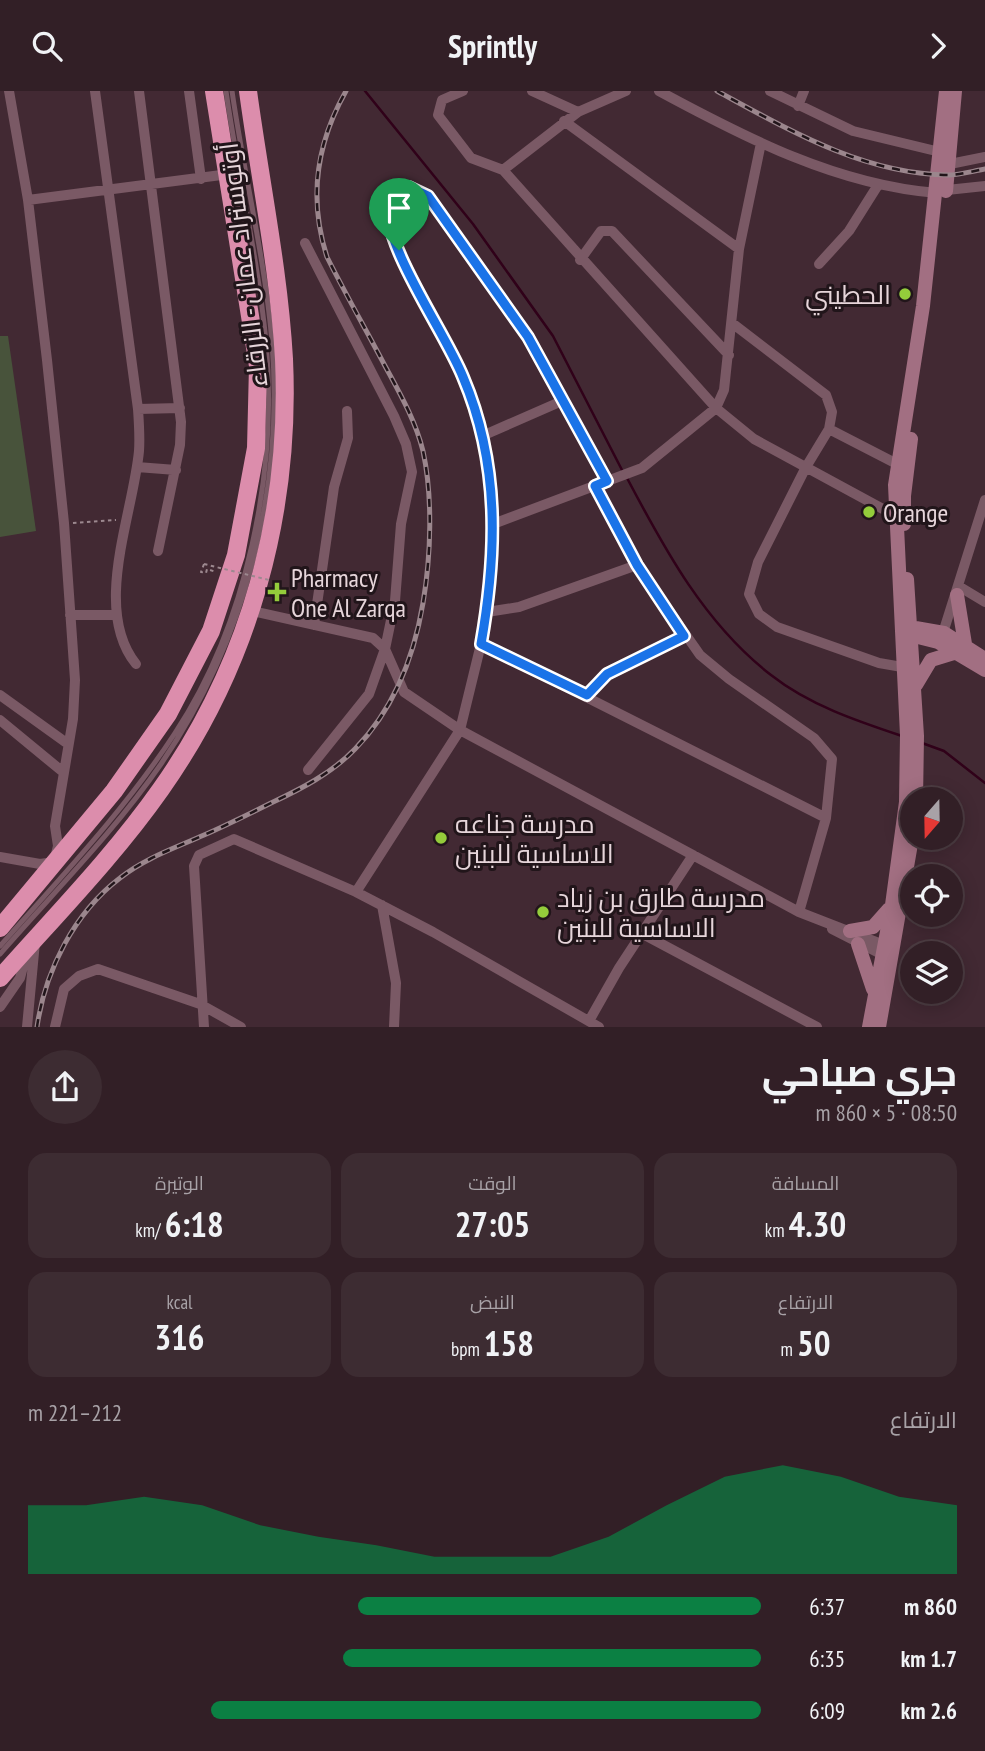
<!DOCTYPE html>
<html lang="ar">
<meta charset="utf-8">
<style>
body{margin:0;font-family:"PT Sans Narrow",Cairo,sans-serif;background:#3d2c32;color:#f1f3f6;direction:rtl;height:100vh;display:flex;flex-direction:column;font-size:26px;white-space:nowrap}
*{box-sizing:border-box;margin:0}
p{font-size:23px;color:#a8a2a7}
.icon{flex:none;width:38px;height:38px;fill:none;stroke:currentColor;stroke-width:2;stroke-linecap:round;stroke-linejoin:round}
.map{position:relative;height:936px;overflow:hidden;direction:ltr}
.details{display:flex;flex-direction:column;background:#321f26;flex:1}
.details>*{flex:none}
.needle{width:46px;rotate:200deg}
.tools{position:absolute;left:900px;top:696px;display:grid;gap:14px}
.tools a{display:grid;place-items:center;width:63px;height:63px;border-radius:50%;background:#321f26;box-shadow:0 4px 18px #0003,0 0 0 2px #4d3d43;font-size:35px}
.pin{position:absolute;display:grid;place-items:center;width:60px;height:60px;color:#fff;margin:-72px -30px;border-radius:50% 50% 50% 0;rotate:-45deg;box-shadow:0 0 7px #0007}
.pin .icon{rotate:45deg}
.round{display:grid;place-items:center;flex:none;width:74px;height:74px;border-radius:37px;background:#3d2c32}
.headline{display:flex;align-items:center;justify-content:space-between;height:119px;padding:0 28px}
h1{font-size:38px;font-weight:700;line-height:52px}
.figures{display:grid;grid-template-columns:repeat(3,1fr);gap:10px;height:119px;padding:7px 28px}
.figures div{display:grid;align-content:center;border-radius:18px;background:#3d2c32;text-align:center}
.figures b{font-size:35px;font-weight:700}
.figures small{font-size:19px;font-weight:400}
.figures p{font-size:19px}
.chart{height:196px;padding:14px 28px}
.chart p{display:flex;justify-content:space-between}
.chart svg{width:100%;height:126px;margin-top:7px;fill:#0b8043;opacity:.7}
ul{padding:0 28px;list-style:none;font-size:23px}
li{display:grid;grid-template-columns:112px 84px 1fr;align-items:center;height:52px}
li i{height:18px;border-radius:9px;background:#0b8043}
header{display:flex;justify-content:space-between;align-items:center;height:91px;padding:0 28px;background:#321f26;font-size:32px;font-weight:700}
.map>svg:first-child{display:block}
</style>
<header><svg class="icon" aria-label="forward" viewBox="0 0 24 24"><path d="M9 5l7 7-7 7"/></svg>Sprintly<svg class="icon" aria-label="search" viewBox="0 0 24 24"><circle cx="10" cy="10" r="6"/><path d="M15 15l6 6"/></svg></header>
<div class="map">
<svg width="985" height="936" viewBox="0 0 985 936">
<rect width="100%" height="100%" fill="#422933"/>
<g fill="none" stroke-linecap="round" stroke-linejoin="round">
<path stroke="#300119" stroke-width="2.5" d="M365,0l108,133 80,112 70,136
M627,387c38,72 78,146 144,197 38,30 86,46 131,61
M922,652l22,8 41,32"/>
</g>
<path fill="#48533b" d="M0,245h8l28,195 -36,6z"/>
<g fill="none" stroke-linecap="round" stroke-linejoin="round">
<path stroke="#9c888f" stroke-width="2" stroke-dasharray="3.5 3.5" stroke-linecap="butt" d="M73,432l43,-3
M204,473l-3,8 5,1 1,-4 9,3"/>
<path stroke="#7a5965" stroke-width="5" d="M0,855c61,-69 125,-136 175,-213 72,-109 103,-262 91,-391 -8,-84 -28,-167 -40,-251
M0,863c54,-62 114,-122 161,-190 84,-123 123,-273 111,-422 -7,-84 -28,-167 -40,-251"/>
<path stroke="#7a5965" stroke-width="10" d="M95,0l43,318c1,14 2,28 1,42 -6,64 -47,158 -3,213
M139,0l42,331 -1,23 -22,106
M189,0l12,88
M463,0l-21,9 -4,15 33,43 32,12
M532,0l46,21
M626,0l-48,21 -75,58 213,238 38,31 140,76
M659,0c87,47 178,94 278,102
M770,0l83,40 87,21
M798,15l6,-15
M564,30l175,128
M950,73l35,-7
M947,99l38,-4
M28,109l201,-26
M305,152l89,173 12,28 6,28 -11,52 -6,77 -10,48 -16,45 -61,76
M580,169l21,-29h11l117,124
M819,173l30,-33 29,-46
M732,232l94,72 6,17 -3,17 -23,38 -48,95 -9,32 10,20 18,13 102,36 23,4
M138,318l42,-1
M829,338l68,35
M482,345l80,-35
M137,376l39,3
M595,395l42,79 63,90 29,24 85,59 18,21 -6,59 -27,94
M493,433l149,-56 74,-60 8,-18 15,-141 22,-106
M960,496l25,15
M252,520l121,27 12,11 19,43 56,38 339,182 90,35
M487,521l32,-5 118,-42
M70,524h47
M314,534l20,-138 14,-49 -1,-27
M942,545l43,-136
M481,553l345,174
M0,604l68,49
M587,604l20,-21 77,-38
M0,629l63,52
M0,766l40,7 14,-2 4,-16 -3,-20 18,-107 2,-39 -11,-157 -17,-163 -19,-160 -19,-109
M356,801l104,-162 21,-86 10,-74 2,-67 -11,-67 -18,-58 -65,-128 -13,-42 4,-10 19,-11 19,9 100,141 79,144
M382,814l14,78 -2,44
M832,838l55,28
M641,842l176,94
M0,916l20,-29 7,-26
M589,930l30,-53 74,-113
M27,936l8,-85
M55,936l9,-38 15,-13 19,-7 102,35 41,23
M204,936l-10,-161 5,-11 35,-16 122,53 77,40 166,95"/>
<path stroke="#a26f82" stroke-width="14" d="M946,100l9,-100
M904,433v-28l7,-57
M907,488l10,157 -1,64
M957,504l8,49
M904,535l40,7 41,26
M910,544l28,7 47,28
M916,594l15,-25 26,-8
M850,840l23,-4 16,-18
M858,853l15,45
M869,936l23,-122 14,-103 1,-67 -12,-250 28,-179 23,-215
M879,936l33,-189"/>
<path stroke="#dc8dac" stroke-width="18" d="M0,837l114,-137 54,-77 43,-83 25,-76 20,-107 2,-82 -44,-275
M0,887c54,-61 114,-122 161,-189 89,-126 130,-277 123,-430 -5,-89 -24,-179 -36,-268"/>
<g stroke="#9b868d" stroke-width="5">
<path id="rail" d="M717,0c72,39 146,83 231,84 12,0 25,-4 37,-6
M37,936c8,-56 37,-114 83,-149 25,-20 55,-30 84,-43 23,-10 45,-21 67,-32 30,-14 61,-30 84,-54 38,-39 59,-92 68,-146 8,-47 10,-106 0,-152 -8,-32 -24,-59 -39,-87 -19,-36 -39,-71 -57,-107 -19,-59 -11,-113 19,-166"/>
</g>
<use href="#rail" stroke="#21151a" stroke-width="2.5" stroke-dasharray="8" stroke-linecap="butt"/>
<path stroke="#9c888f" stroke-width="2" stroke-dasharray="3.5 3.5" stroke-linecap="butt" d="M204,473l65,16"/>
</g>
<g fill="none" stroke-linecap="round" stroke-linejoin="round">
<g stroke="#fff" stroke-width="14">
<path id="route" d="M409,96l19,9 100,141 79,144 -12,5 42,79 47,71 -77,38 -20,21 -106,-51c16,-91 19,-180 -18,-267 -18,-45 -79,-129 -76,-175z"/>
</g>
<use href="#route" stroke="#1a73e8" stroke-width="9"/>
</g>
<g fill="#94cc3b" stroke="#21151a" stroke-width="2.5">
<circle cx="905" cy="203" r="7"/>
<circle cx="869" cy="421" r="7"/>
<path d="M273.5 490.5h7v7h7v7h-7v7h-7v-7h-7v-7h7z"/>
<circle cx="441" cy="747" r="7"/>
<circle cx="543" cy="821" r="7"/>
</g>
<g text-anchor="middle" dominant-baseline="central" stroke-width="6" stroke-linejoin="round" paint-order="stroke">
<g font-size="26" fill="#e6d5da" stroke="#21151a">
<text transform="translate(243 174) rotate(-97)">أوتوستراد عمان - الزرقاء</text>
</g>
<g font-size="26" fill="#e6d5da" stroke="#21151a" text-anchor="start">
<text x="891" y="203" text-anchor="end">الحطيني</text>
<text x="883" y="421">Orange</text>
<text x="291" y="486">Pharmacy<tspan x="291" dy="30">One Al Zarqa</tspan></text>
<text x="455" y="732">مدرسة جناعه<tspan x="455" dy="30">الاساسية للبنين</tspan></text>
<text x="557" y="806">مدرسة طارق بن زياد<tspan x="557" dy="30">الاساسية للبنين</tspan></text>
</g>
</g>
</svg>
<div class="tools">
<a><svg class="needle" viewBox="-14 -14 28 28"><path d="M0-13l5 13h-10z" fill="#e53935"/><path d="M0 13l5-13h-10z" fill="#a8a2a7"/></svg></a>
<a><svg class="icon" aria-label="locate" viewBox="0 0 24 24"><circle cx="12" cy="12" r="6"/><path d="M12 2v4M12 18v4M2 12h4M18 12h4"/></svg></a>
<a><svg class="icon" aria-label="layers" viewBox="0 0 24 24"><path d="M12 4l9 5-9 5-9-5zM3 14l9 5 9-5"/></svg></a>
</div>
<div class="pin" style="left:399px;top:159px;background:#1e9e55"><svg class="icon" aria-label="arrive" viewBox="0 0 24 24"><path d="M6 21V4h12l-3 4 3 4H6"/></svg></div>
</div>
<section class="details">
<div class="headline"><div><h1>جري صباحي</h1><p>08:50 · 5 × 860 m</p></div><a class="round"><svg class="icon" aria-label="share" viewBox="0 0 24 24"><path d="M12 15V3M7 8l5-5 5 5M5 13v7h14v-7"/></svg></a></div>
<div class="figures">
<div><p>المسافة</p><b>4.30<small> km</small></b></div>
<div><p>الوقت</p><b>27:05</b></div>
<div><p>الوتيرة</p><b>6:18<small> /km</small></b></div>
</div>
<div class="figures">
<div><p>الارتفاع</p><b>50<small> m</small></b></div>
<div><p>النبض</p><b>158<small> bpm</small></b></div>
<div><p>kcal</p><b>316</b></div>
</div>
<div class="chart"><p><span>الارتفاع</span>212–221 m</p>
<svg viewBox="0 0 160 44" preserveAspectRatio="none"><path d="M0 44V20L10 20L20 17L30 20L40 27L50 31L60 34L70 38L80 38L90 38L100 31L110 20L120 10L130 6L140 10L150 17L160 20V44z"/></svg>
</div>
<ul>
<li><b>860 m</b>6:37<i style="width:55%"></i></li>
<li><b>1.7 km</b>6:35<i style="width:57%"></i></li>
<li><b>2.6 km</b>6:09<i style="width:75%"></i></li>
</ul>
</section>
